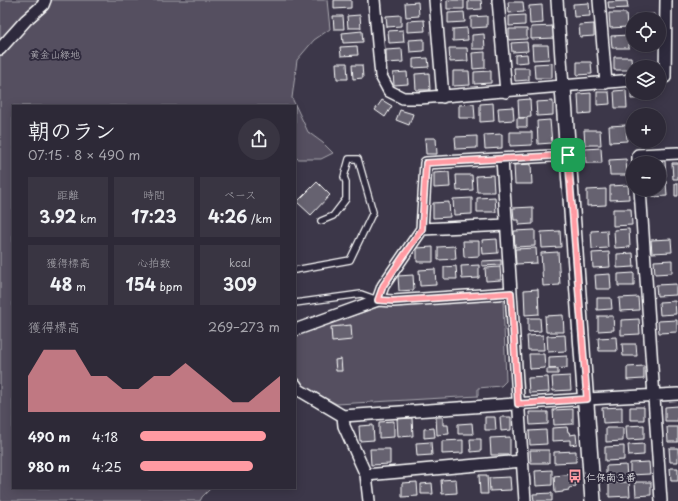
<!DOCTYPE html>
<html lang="ja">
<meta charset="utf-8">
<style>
body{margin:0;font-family:"Playpen Sans","Klee One",sans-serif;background:#393542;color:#f1f3f6;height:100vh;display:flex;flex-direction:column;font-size:15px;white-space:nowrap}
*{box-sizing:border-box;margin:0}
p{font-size:13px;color:#a7a6ad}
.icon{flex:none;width:22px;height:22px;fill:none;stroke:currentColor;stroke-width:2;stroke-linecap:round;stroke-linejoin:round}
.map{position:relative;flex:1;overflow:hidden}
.side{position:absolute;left:12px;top:105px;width:284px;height:384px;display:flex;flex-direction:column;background:#2d2937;border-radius:0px;box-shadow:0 2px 10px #0003,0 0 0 1px #484552}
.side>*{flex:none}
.controls{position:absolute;left:626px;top:12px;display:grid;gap:8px}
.controls a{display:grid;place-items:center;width:40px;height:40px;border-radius:50%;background:#2d2937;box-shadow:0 2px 10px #0003,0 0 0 1px #484552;font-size:20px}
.pin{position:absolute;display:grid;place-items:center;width:34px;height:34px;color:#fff;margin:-17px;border-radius:8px;box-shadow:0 2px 6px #0006}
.round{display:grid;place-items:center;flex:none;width:42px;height:42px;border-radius:21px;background:#393542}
.head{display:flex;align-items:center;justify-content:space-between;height:68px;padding:0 16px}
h1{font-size:22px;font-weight:700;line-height:30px}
.figures{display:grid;grid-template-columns:repeat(3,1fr);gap:6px;height:68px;padding:4px 16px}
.figures div{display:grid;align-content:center;border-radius:0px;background:#393542;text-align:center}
.figures b{font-size:17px;font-weight:700}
.figures small{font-size:11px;font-weight:400}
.figures p{font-size:11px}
.chart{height:112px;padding:8px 16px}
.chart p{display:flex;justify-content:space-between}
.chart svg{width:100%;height:72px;margin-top:4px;fill:#ff9aa2;opacity:.7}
ul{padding:0 16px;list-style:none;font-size:13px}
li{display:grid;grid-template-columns:64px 48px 1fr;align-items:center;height:30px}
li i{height:10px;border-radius:5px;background:#ff9aa2}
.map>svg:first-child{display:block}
</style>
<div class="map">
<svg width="678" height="501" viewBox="0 0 678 501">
<rect width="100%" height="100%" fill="#3c3749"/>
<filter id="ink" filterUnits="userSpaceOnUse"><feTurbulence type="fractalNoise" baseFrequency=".025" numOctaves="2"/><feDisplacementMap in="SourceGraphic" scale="8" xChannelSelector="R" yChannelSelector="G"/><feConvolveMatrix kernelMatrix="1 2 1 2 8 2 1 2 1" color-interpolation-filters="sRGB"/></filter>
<g filter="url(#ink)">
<path fill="#555060" stroke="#aaa8b0" d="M0,0h327l3,29 -16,11 -17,20 -5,38 16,34 15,11 10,10 -12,6h-22l-4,-1v-52h-282v382h198l-9,9 -2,4h-200z
M503,299l3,82 -5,5 -23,2v8l-141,8 -36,-18 -4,-8 -1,-10 -1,-3v-29l86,-30z"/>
<path fill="#666270" stroke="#fff" d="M334,0h17v8l-17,1z
M447,0h17v9h-17z
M468,0h13l1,9 -14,1z
M627,1l1,7 -19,1 -1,-7z
M418,2l1,14 -13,1 -1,-14z
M508,2h15l1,10 -15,1z
M589,3l1,13 -16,1 -1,-13z
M542,5l1,18 -13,1 -1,-18z
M464,12l1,10 -17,1v-10z
M609,13h17l1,14 -17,1z
M654,14v5h-19v-4z
M360,15l1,13h-13l-1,-12z
M401,15v11l-14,1 -1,-11z
M525,15v10l-16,1v-10z
M333,16h10l1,13h-10z
M487,16v11l-16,1v-11z
M424,20l1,11 -18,1v-11z
M594,24v12l-14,1 -1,-12z
M554,26l1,12 -24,1v-12z
M467,28l1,12 -15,1v-12z
M509,29h18v10l-18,1z
M403,30l1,12 -15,1 -1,-12z
M362,31l1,11 -20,1 -1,-10z
M484,34l1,15h-13v-14z
M629,35v13h-17l-1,-12z
M424,39v12l-14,1 -1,-12z
M527,42l1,9 -16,1 -1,-9z
M532,45h16l1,14 -16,1z
M636,45h18l1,2 -19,1z
M357,46l1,9 -17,1 -1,-9z
M449,48h18l1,13 -18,1z
M402,49l1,13 -17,1v-13z
M485,52v16l-12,1 -1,-16z
M527,54l1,8 -13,1v-8z
M614,57h17l1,13h-18z
M428,58l1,9 -16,1v-9z
M577,62h14l1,12 -15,1z
M336,63h11l1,16h-11z
M552,63v15h-17l-1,-14z
M352,65h10l1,13 -10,1z
M514,68h15v12l-14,1z
M453,71h16l1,14 -17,1z
M491,71v12l-17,1v-12z
M407,72l1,12 -14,1 -1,-12z
M429,73l1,17h-14l-1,-16z
M659,86h1l1,8 -8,1v3l-22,1v-12h2v6h26z
M626,90l1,18h-12l-1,-17z
M597,92h12l1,12 -13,1z
M591,93v20l-12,1 -1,-20z
M530,99l1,18 -12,1 -1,-18z
M382,100l10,6 -7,11 -10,-7z
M553,101v14l-16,1 -1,-14z
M493,103l1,18 -14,1v-18z
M474,104l1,14h-16v-13z
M513,107l1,13 -15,1 -1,-13z
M400,110l13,4 -4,11 -13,-5z
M517,118h10v9h-10z
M550,120l2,23 -14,1 -1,-23z
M626,125l1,16 -17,1 -1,-16z
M584,130h16l1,15h-16z
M510,132h22v13l-22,1z
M502,134v14l-17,1 -1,-14z
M477,136v12l-21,1 -1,-12z
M425,138h11l1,16h-11z
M601,148l1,15h-16l-1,-14z
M626,159l1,16h-17l-1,-15z
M650,161h15l1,15 -7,1v-14h-9z
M672,163h6v16h-5z
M531,164l1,20h-17l-1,-19z
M449,172l1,15 -16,1v-15z
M456,175h16l1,15 -16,1z
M493,175l1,17h-17l-1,-16z
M659,181h7l1,15 -14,1v-8h6z
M317,182l13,13 -19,20 -14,-13z
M675,183h3v13h-3z
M628,185l1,14 -19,1v-14z
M606,189v16l-19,1v-16z
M495,197l1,15h-19v-14z
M472,198v16l-18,1 -1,-16z
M449,202l1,15 -17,1v-15z
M533,207v17l-14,1v-5h-5l-1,-12z
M613,209h18l1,16 -19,1z
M629,229l1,18 -15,1 -1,-18z
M535,230v16l-20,1 -1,-16z
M607,230l1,18 -16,1 -1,-18z
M560,231l1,16 -19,1 -1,-16z
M497,239l1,14 -15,1 -1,-14z
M671,239l1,13 -20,1 -1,-13z
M463,241h16v15l-15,1z
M455,246l1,13 -18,1v-13z
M433,247v15h-16v-14z
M536,248l1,15 -21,1 -1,-15z
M558,252l2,33 -17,1 -2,-33z
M609,252l1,15 -17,1 -1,-15z
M633,253l1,14 -17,1v-14z
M501,260v5l-19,1v-5z
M672,260v13l-17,1 -1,-13z
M479,265v13l-17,1 -1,-13z
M456,266l1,13h-13v-12z
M500,267l1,13 -15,1 -1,-13z
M435,269l1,16 -16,1 -1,-16z
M634,273v13h-16v-12z
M610,274l1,15h-15l-1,-14z
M413,275l1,15 -15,1 -1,-15z
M676,284v11l-19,1 -1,-11z
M538,289l1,25 -14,1 -1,-25z
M638,297l1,13 -19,1 -1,-13z
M597,298h14l1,11 -15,1z
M675,301l1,13 -16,1 -1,-13z
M563,315l1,17h-18l-1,-16z
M598,316h15l1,14 -16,1z
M528,318h12l1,13 -13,1z
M639,319l1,15 -19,1v-15z
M677,320v12l-18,1 -1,-12z
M351,325l1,15 -20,2 -1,-15z
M543,335l1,15h-16l-1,-14z
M565,335l1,16 -18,1 -1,-16z
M616,337l1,14h-18l-1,-13z
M622,344h14l1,12h-14z
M529,354h15l1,14 -15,1z
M567,356v12l-18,1v-12z
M341,359l1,12h-6l-1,-11z
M644,366v13l-17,1v-13z
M547,369h11v5h-11z
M570,376l1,14 -18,1 -1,-14z
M548,377l1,15 -20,1 -1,-15z
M678,406v15h-13v-14z
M622,407v15l-19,1 -1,-15z
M630,407h14v13h-14z
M573,409v15l-19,1 -1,-15z
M529,412h19v12l-18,1z
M436,417h7v8h5l1,9 -12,1z
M485,417h10l1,13h-11z
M500,417h11v13l-10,1z
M412,418l1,18 -15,1 -1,-18z
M394,421v16l-15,1v-16z
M472,423l1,11h-15v-10z
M373,425l1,15 -14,1 -1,-15z
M644,425v14l-17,1 -1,-14z
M567,427l1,5h1l1,3 6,-1 1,10 -7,1v-5l-18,1v-13z
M667,427h11v15h-10z
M434,428l1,9 -11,1v-9z
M606,428h17v13l-17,1z
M546,430l1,14 -17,1 -1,-14z
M510,437v18h-19l-1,-17z
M470,439h11v12l-10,1z
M463,440v13l-21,1v-13z
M431,442l1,13 -15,1 -1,-13z
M644,444v11l-15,1 -1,-11z
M624,446v14l-19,1v-14z
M669,448h9v14h-8z
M370,449h20v15l-19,1z
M530,450h19v13h-18z
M576,451v11l-22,1v-11z
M649,462l1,12 -20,1v-12z
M626,465l1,12h-21v-11z
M670,468h8v13h-7z
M552,470v15l-16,1 -1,-15z
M575,474l1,13 -7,1v2l-6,1v1l-8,1 -1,-17z
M479,475h8l1,19h-8z
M510,477l1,13 -21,1 -1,-13z
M456,479l1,14 -15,1 -1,-14z
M417,482l1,14 -16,1v-14z
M629,482l1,14 -21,1v-14z
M635,482h16v13l-15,1z
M432,483l1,11h-12v-10z
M552,493v8h-18l-1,-7z"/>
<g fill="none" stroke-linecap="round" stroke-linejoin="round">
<g stroke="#fff" stroke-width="8">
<path id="lane" d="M295,270l55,-10 23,-48 -15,-53h-9l-5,18 2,5v17l-13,17 -12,5
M295,303l66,-9 14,5"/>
</g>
<g stroke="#fff" stroke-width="14">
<path id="street" d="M374,0l7,76 8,15 14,7h17l213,-18
M435,0l8,97
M498,0l8,92
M557,0l6,87
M599,0l7,83
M0,49l26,-29 17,-15 2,-5
M659,78l6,-1 1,-77
M502,159l23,342
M638,163v-8l40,-2
M640,189l21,312
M422,229l84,-4
M378,300l15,1 118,-8
M295,330l83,-30 5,-14 39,-57 4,-66 142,-8
M295,384l4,6 44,26 1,10 22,49 3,26
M343,416l244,-17 91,-5
M366,475l156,-14"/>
</g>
<g stroke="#fff" stroke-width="18">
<path id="secondary" d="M563,87c9,138 21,276 30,414"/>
</g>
<use href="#lane" stroke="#2f2a3d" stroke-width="5.5"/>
<use href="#street" stroke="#2f2a3d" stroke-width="11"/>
<use href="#secondary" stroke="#2f2a3d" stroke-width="15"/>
</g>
</g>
<g fill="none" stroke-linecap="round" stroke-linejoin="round" filter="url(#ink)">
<g stroke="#fff" stroke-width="8">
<path id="route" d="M568,155l19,244 -69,5 -7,-111 -118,8 -15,-1 5,-14 39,-57 4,-66z"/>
</g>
<use href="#route" stroke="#ff9aa2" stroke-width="5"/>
</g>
<defs>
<g id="bus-bare" transform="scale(1.08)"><path d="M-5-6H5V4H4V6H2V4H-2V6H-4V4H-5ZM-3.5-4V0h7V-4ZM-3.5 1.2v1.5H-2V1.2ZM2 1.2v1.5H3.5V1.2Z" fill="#ff9aa2" stroke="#2f2a3d" stroke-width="2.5" paint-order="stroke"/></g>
</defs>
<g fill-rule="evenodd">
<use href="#bus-bare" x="575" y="476"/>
</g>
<g text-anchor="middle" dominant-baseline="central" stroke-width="4" stroke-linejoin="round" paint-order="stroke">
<g font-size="10" fill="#bbb9bf" stroke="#2f2a3d">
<text x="55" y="53">黄金山緑地</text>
</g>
<g font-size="10" fill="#fff" stroke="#2f2a3d" text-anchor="start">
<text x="586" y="476">仁保南３番</text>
</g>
</g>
</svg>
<div class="controls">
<a><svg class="icon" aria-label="locate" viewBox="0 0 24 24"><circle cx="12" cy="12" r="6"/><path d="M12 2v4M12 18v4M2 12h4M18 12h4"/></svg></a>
<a><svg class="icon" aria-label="layers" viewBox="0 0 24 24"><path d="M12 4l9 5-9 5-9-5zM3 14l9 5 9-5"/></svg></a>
<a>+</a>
<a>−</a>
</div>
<div class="pin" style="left:568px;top:155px;background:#1e9e55"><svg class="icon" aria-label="arrive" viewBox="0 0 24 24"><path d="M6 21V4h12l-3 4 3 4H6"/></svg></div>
<section class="side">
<div class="head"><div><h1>朝のラン</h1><p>07:15 · 8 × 490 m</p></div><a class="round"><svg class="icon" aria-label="share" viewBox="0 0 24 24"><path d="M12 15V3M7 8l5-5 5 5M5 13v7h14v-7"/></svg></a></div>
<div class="figures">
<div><p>距離</p><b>3.92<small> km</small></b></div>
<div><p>時間</p><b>17:23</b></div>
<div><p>ペース</p><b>4:26<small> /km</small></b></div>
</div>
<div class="figures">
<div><p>獲得標高</p><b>48<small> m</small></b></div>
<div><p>心拍数</p><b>154<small> bpm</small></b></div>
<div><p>kcal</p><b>309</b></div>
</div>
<div class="chart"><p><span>獲得標高</span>269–273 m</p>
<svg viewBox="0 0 160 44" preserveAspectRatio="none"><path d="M0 44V22L10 6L20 6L30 6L40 22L50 22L60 30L70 30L80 22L90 22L100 14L110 22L120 30L130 38L140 38L150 30L160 22V44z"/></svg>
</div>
<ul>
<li><b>490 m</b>4:18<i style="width:90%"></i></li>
<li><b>980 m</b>4:25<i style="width:81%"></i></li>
</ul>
</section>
</div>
